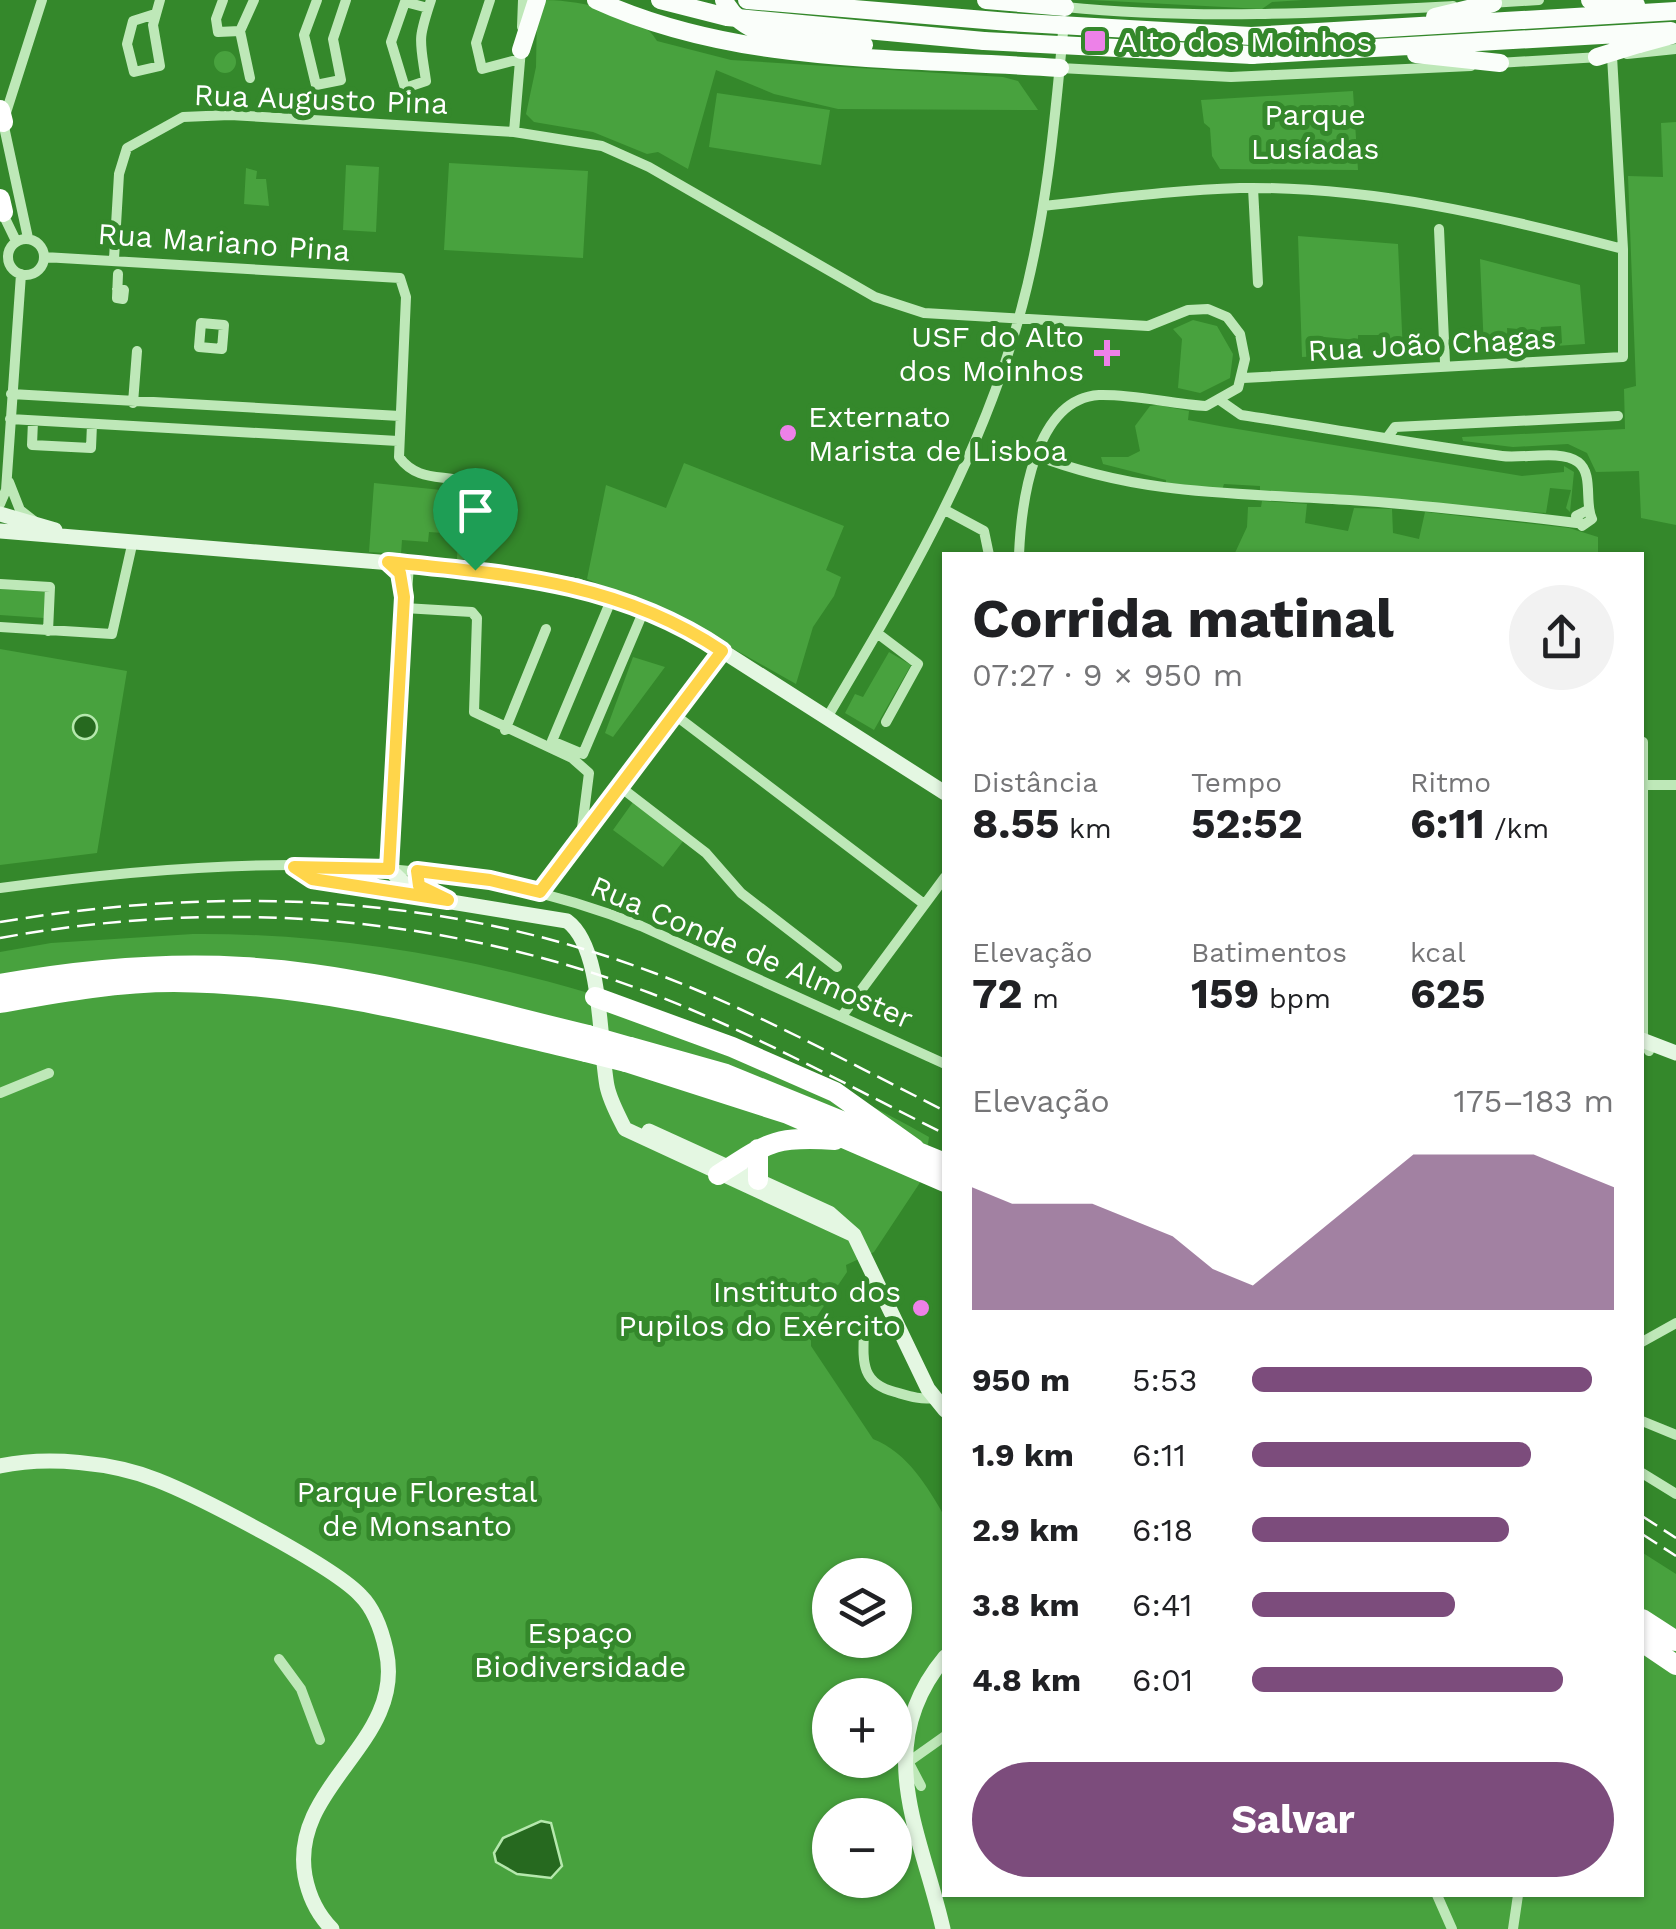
<!DOCTYPE html>
<html lang="pt">
<meta charset="utf-8">
<style>
body{margin:0;font-family:"Work Sans",sans-serif;background:#f2f2f2;color:#202124;height:100vh;display:flex;flex-direction:column;font-size:38px;white-space:nowrap}
*{box-sizing:border-box;margin:0}
p{font-size:32px;color:#757577}
.icon{flex:none;width:55px;height:55px;fill:none;stroke:currentColor;stroke-width:2;stroke-linecap:round;stroke-linejoin:round}
.map{position:relative;flex:1;overflow:hidden}
.sheet{position:absolute;left:942px;top:552px;width:702px;height:1345px;display:flex;flex-direction:column;background:#fff;border-radius:0px;box-shadow:0 2px 8px #0004}
.sheet>*{flex:none}
.controls{position:absolute;left:812px;top:1558px;display:grid;gap:20px}
.controls a{display:grid;place-items:center;width:100px;height:100px;border-radius:50%;background:#fff;box-shadow:0 2px 8px #0004;font-size:50px}
.pin{position:absolute;display:grid;place-items:center;width:85px;height:85px;color:#fff;margin:-102px -42px;border-radius:50% 50% 50% 0;rotate:-45deg;box-shadow:0 0 10px #0007}
.pin .icon{rotate:45deg}
.round{display:grid;place-items:center;flex:none;width:105px;height:105px;border-radius:52px;background:#f2f2f2}
.head{display:flex;align-items:center;justify-content:space-between;height:170px;padding:0 30px}
h1{font-size:55px;font-weight:700;line-height:75px}
.figures{display:grid;grid-template-columns:repeat(3,1fr);gap:15px;height:170px;padding:10px 30px}
.figures div{display:grid;align-content:center}
.figures b{font-size:42px;font-weight:700}
.figures small{font-size:28px;font-weight:400}
.figures p{font-size:28px}
.chart{height:280px;padding:20px 30px}
.chart p{display:flex;justify-content:space-between}
.chart svg{width:100%;height:180px;margin-top:10px;fill:#7c4c7c;opacity:.7}
.action{display:flex;gap:20px;margin-top:auto;padding:20px 30px}
.action a{flex:1;height:115px;border-radius:60px;background:#7c4c7c;color:#fff;font-size:40px;font-weight:700;line-height:115px;text-align:center}
ul{padding:0 30px;list-style:none;font-size:32px}
li{display:grid;grid-template-columns:160px 120px 1fr;align-items:center;height:75px}
li i{height:25px;border-radius:12px;background:#7c4c7c}
.map>svg:first-child{display:block}
</style>
<div class="map">
<svg width="1676" height="1929" viewBox="0 0 1676 1929">
<rect width="100%" height="100%" fill="#34882b"/>
<path fill="#48a23e" fill-rule="evenodd" d="M544,0c31,0 97,11 113,41l74,19 272,17 15,4 20,29 -200,-1 -64,-15 -58,-24 -28,99 -30,-17 -11,2 -54,-22 -59,-10 -8,-8 10,-47 1,-55z
M1090,0h213l-31,2 -10,7z
M214 62a11 11 0 1 1 22 0a11 11 0 1 1-22 0Z
M1353,91l5,79 -138,-1 -8,-13 -2,-28 -6,-5 -3,-23z
M717,93l113,17 -9,55 -112,-18z
M1676,122v403l-35,-7 -2,-47 -43,1 -9,-19 -19,-9 -55,3 -50,-6 -1,-4 163,-8 -1,-40 12,-3 -8,-210 35,1 -2,-54z
M449,163l139,8 -5,87 -139,-8z
M346,165l33,2 -3,65 -33,-2z
M246,168l11,3 -1,8h10l3,27 -25,-2z
M1298,236l100,8 5,109 -32,1 9,-2 -1,-17h-21v5l-34,-3 2,19 -24,1z
M1480,259l100,26 5,59 -30,2 7,-3 -1,-17 -20,1 -1,4 -33,-3 1,20 -24,1z
M1193,320l24,6 16,28 -3,24 -30,15 -22,-5 4,-49 -9,-10z
M1157,405l32,6 -1,9 37,7 297,49 42,-4v-6l10,6 -4,40 -4,-4 5,-18 -21,-2 -4,25 -286,-20v-7l-36,-2 -2,6 -56,-3v-7l-63,-16 -2,-7h27l12,-6 -5,-25 15,-20z
M684,463l160,63 -18,44 15,7 -7,19 -21,31 -17,57 -117,-66 -92,-39 19,-94 60,23z
M374,483l96,10 6,8 -8,58h-11l1,-25 -29,-2 -1,10 -26,-2 -1,14 -32,-2z
M1262,501l45,3 -2,19 43,8 6,-23 38,1 1,24 26,6 6,-27 144,16 29,9v18h-364l13,-28 1,-20h13z
M0,589l46,3 -2,26 -44,-3z
M0,649l127,22 -30,182 -97,12z
M889,652l22,13 -37,65 -29,-17 10,-19 8,3z
M633,657l32,10 -52,70 -8,-4z
M633,802l51,38 -21,27 -50,-37z
M193,934c252,-2 518,80 736,203l-6,41 -49,74 -28,13 1,7 -36,53v21l62,93c35,14 54,47 72,78v378h697l1,-342 33,21v355h-1676v-977l51,-9zM830,1575h65v65h-65zM830,1695h65v65h-65zM830,1815h65v65h-65z"/>
<path fill="#26691f" stroke="#b5e8ad" stroke-width="2.5" d="M73 727a12 12 0 1 1 24 0a12 12 0 1 1-24 0Z
M541,1821l10,2 11,43 -11,12 -34,-4 -21,-12 -2,-9 9,-15z"/>
<g fill="none" stroke-linecap="round" stroke-linejoin="round">
<path stroke="#bee8b8" stroke-width="10" d="M223,0l-7,19 2,13 22,-1
M317,0l-13,35 12,50 25,-5 -8,-41 13,-39
M490,0l-14,43 6,26 38,-10
M1490,3l49,-3
M1065,7c131,13 258,6 388,-1
M428,8l-23,-6 -14,40 14,46 21,-7c-6,-42 -9,-39 5,-81
M155,14l-22,7 -6,23 7,28 26,-6 -7,-41 7,-25
M522,27l1,-27
M1627,54l49,-5
M1498,63l102,-6
M1060,68l171,9 240,-11
M250,78l-10,-47 14,-31
M514,132l7,-83
M1253,188l5,95
M1043,206c65,-7 131,-16 197,-18 130,-2 258,28 383,61
M1,210l15,31
M1439,229l6,134
M28,238l-25,-116 39,-122
M8 257a18 18 0 1 1 36 0a18 18 0 1 1-36 0Z
M44,257l356,21 6,19 -7,160c22,30 54,13 80,32l3,17 -7,64
M114,259l5,-85 8,-26 56,-31 47,-2 284,17 88,14 47,21 226,130 49,16 224,13 40,-16 20,-1 19,8 13,17 5,25 -7,29 -32,18c-35,-2 -71,-12 -107,-11 -66,4 -78,112 -80,160
M117,289l7,1 -1,9 -6,-1 1,-24
M201,323l23,2 -2,24 -23,-2z
M1243,378l380,-21v-108l-11,-193
M11,394l389,22
M1221,401l20,14c87,13 173,29 261,41 20,3 59,-7 76,6 16,12 6,41 14,57l-10,7 -6,-10 10,-5
M133,403l4,-52
M10,419l388,22
M33,421l-1,24 59,3 1,-24
M1387,438l8,-11 223,-11
M1035,455c106,41 203,38 315,45 76,5 151,14 227,23
M9,482l11,28 14,11
M0,504l6,-14 15,-216
M945,510l39,21 5,24
M0,584l50,3 -2,44
M612,598l-60,143 31,13 61,-144
M404,608l68,4 5,6 -3,94 98,46 17,15 -8,63
M0,627l112,7 20,-89
M877,633l41,31 -32,58
M675,715l249,189
M828,716c75,-126 150,-253 190,-395 28,-98 37,-200 46,-300
M505,730l41,-101
M1643,742v298l6,11
M1642,785h34
M619,786l87,67 35,40 96,74
M389,869l20,-305
M0,888c211,-29 440,-44 641,38l304,138
M539,893l183,-242
M842,1016l103,-139
M0,1093l49,-20
M864,1329c-1,32 -4,54 31,63 14,4 25,8 39,6
M1642,1342l34,-19
M1642,1421l34,14
M1642,1473l34,21
M279,1659l22,30 19,51
M904,1765l41,-29
M910,1765l11,21
M1437,1895l15,34
M1513,1929l5,-34"/>
<path stroke="#e4f7e2" stroke-width="15" d="M0,514l55,16
M0,531l465,38 113,17 89,33 46,26 232,148
M294,867l17,12 256,42c36,26 32,123 40,165 3,15 11,29 18,43l229,106
M389,869l24,23
M417,871l2,15 16,8
M1642,1040l34,13
M649,1131l180,82 25,22 74,154 17,21
M0,1466c47,-10 112,-4 157,14 41,16 177,86 204,116 13,13 21,36 25,54 21,92 -97,135 -81,226 4,21 12,38 27,53
M943,1929c-22,-97 -73,-182 2,-272"/>
<path stroke="#fafefa" stroke-width="18" d="M596,0c144,66 308,57 464,68
M660,0l67,17 257,24
M747,0l262,22
M986,0l79,7
M1590,0l46,5
M1435,17l58,-14
M1251,36l425,-25
M521,50l16,-50
M1416,54l84,9
M1252,55l419,-24
M1597,57l42,-13"/>
<path stroke="#fff" stroke-width="20" d="M0,110l3,12
M0,199l3,13
M0,984c80,-14 162,-22 243,-17 117,6 232,41 345,68
M595,997l137,50 103,45 80,57
M0,1003c57,-10 116,-21 174,-21 141,1 276,38 412,70
M630,1047l96,27 219,89
M626,1062l162,52 157,68
M758,1149v31
M718,1175c51,-33 56,-39 117,-35
M1642,1619l34,22
M1642,1642l34,23"/>
<path stroke="#fff" stroke-width="2.5" stroke-dasharray="18 8" stroke-linecap="butt" d="M0,922c223,-37 444,-29 657,52 99,38 193,89 288,137
M0,938c219,-40 442,-24 650,55 102,39 198,93 295,141
M1642,1516l34,22
M1642,1534l34,22"/>
<path stroke="#fafefa" stroke-width="18" d="M724,0c23,48 95,41 140,45
M1009,22l242,14
M984,41l268,14
M1639,44l37,-10"/>
<path stroke="#fff" stroke-width="20" d="M588,1035l42,12
M586,1052l40,10"/>
</g>
<g fill="none" stroke-linecap="round" stroke-linejoin="round">
<g stroke="#fff" stroke-width="20">
<path id="route" d="M388,562c119,12 232,20 334,89l-182,241 -50,-12 -73,-9 2,15 29,14 -136,-21 -18,-12 95,2 15,-272 -4,-24z"/>
</g>
<use href="#route" stroke="#ffd54a" stroke-width="12"/>
</g>
<g fill="#ed81e8" stroke="#34882b" stroke-width="4">
<rect x="1083" y="29" width="24" height="24" rx="5"/>
<path d="M1102 338h10v10h10v10h-10v10h-10v-10h-10v-10h10z"/>
<circle cx="788" cy="433" r="10"/>
<circle cx="921" cy="1308" r="10"/>
</g>
<g text-anchor="middle" dominant-baseline="central" stroke-width="10" stroke-linejoin="round" paint-order="stroke">
<g font-size="30" fill="#fff" stroke="#34882b" text-anchor="start">
<text x="1118" y="41">Alto dos Moinhos</text>
<text x="1084" y="336" text-anchor="end">USF do Alto<tspan x="1084" dy="34">dos Moinhos</tspan></text>
<text x="808" y="416">Externato<tspan x="808" dy="34">Marista de Lisboa</tspan></text>
<text x="901" y="1291" text-anchor="end">Instituto dos<tspan x="901" dy="34">Pupilos do Exército</tspan></text>
</g>
<g font-size="30" fill="#fff" stroke="#34882b">
<text transform="translate(321 99) rotate(2)">Rua Augusto Pina</text>
<text transform="translate(224 242) rotate(4)">Rua Mariano Pina</text>
<text transform="translate(1432 344) rotate(-3)">Rua João Chagas</text>
<text transform="translate(752 952) rotate(23)">Rua Conde de Almoster</text>
</g>
<g font-size="30" fill="#fff" stroke="#34882b">
<text x="1315" y="114">Parque<tspan x="1315" dy="34">Lusíadas</tspan></text>
<text x="417" y="1491">Parque Florestal<tspan x="417" dy="34">de Monsanto</tspan></text>
<text x="580" y="1632">Espaço<tspan x="580" dy="34">Biodiversidade</tspan></text>
</g>
</g>
</svg>
<div class="controls">
<a><svg class="icon" aria-label="layers" viewBox="0 0 24 24"><path d="M12 4l9 5-9 5-9-5zM3 14l9 5 9-5"/></svg></a>
<a>+</a>
<a>−</a>
</div>
<div class="pin" style="left:475px;top:570px;background:#1e9e55"><svg class="icon" aria-label="arrive" viewBox="0 0 24 24"><path d="M6 21V4h12l-3 4 3 4H6"/></svg></div>
<section class="sheet">
<div class="head"><div><h1>Corrida matinal</h1><p>07:27 · 9 × 950 m</p></div><a class="round"><svg class="icon" aria-label="share" viewBox="0 0 24 24"><path d="M12 15V3M7 8l5-5 5 5M5 13v7h14v-7"/></svg></a></div>
<div class="figures">
<div><p>Distância</p><b>8.55<small> km</small></b></div>
<div><p>Tempo</p><b>52:52</b></div>
<div><p>Ritmo</p><b>6:11<small> /km</small></b></div>
</div>
<div class="figures">
<div><p>Elevação</p><b>72<small> m</small></b></div>
<div><p>Batimentos</p><b>159<small> bpm</small></b></div>
<div><p>kcal</p><b>625</b></div>
</div>
<div class="chart"><p><span>Elevação</span>175–183 m</p>
<svg viewBox="0 0 160 44" preserveAspectRatio="none"><path d="M0 44V14L10 18L20 18L30 18L40 22L50 26L60 34L70 38L80 30L90 22L100 14L110 6L120 6L130 6L140 6L150 10L160 14V44z"/></svg>
</div>
<ul>
<li><b>950 m</b>5:53<i style="width:94%"></i></li>
<li><b>1.9 km</b>6:11<i style="width:77%"></i></li>
<li><b>2.9 km</b>6:18<i style="width:71%"></i></li>
<li><b>3.8 km</b>6:41<i style="width:56%"></i></li>
<li><b>4.8 km</b>6:01<i style="width:86%"></i></li>
</ul>
<div class="action"><a>Salvar</a></div>
</section>
</div>
